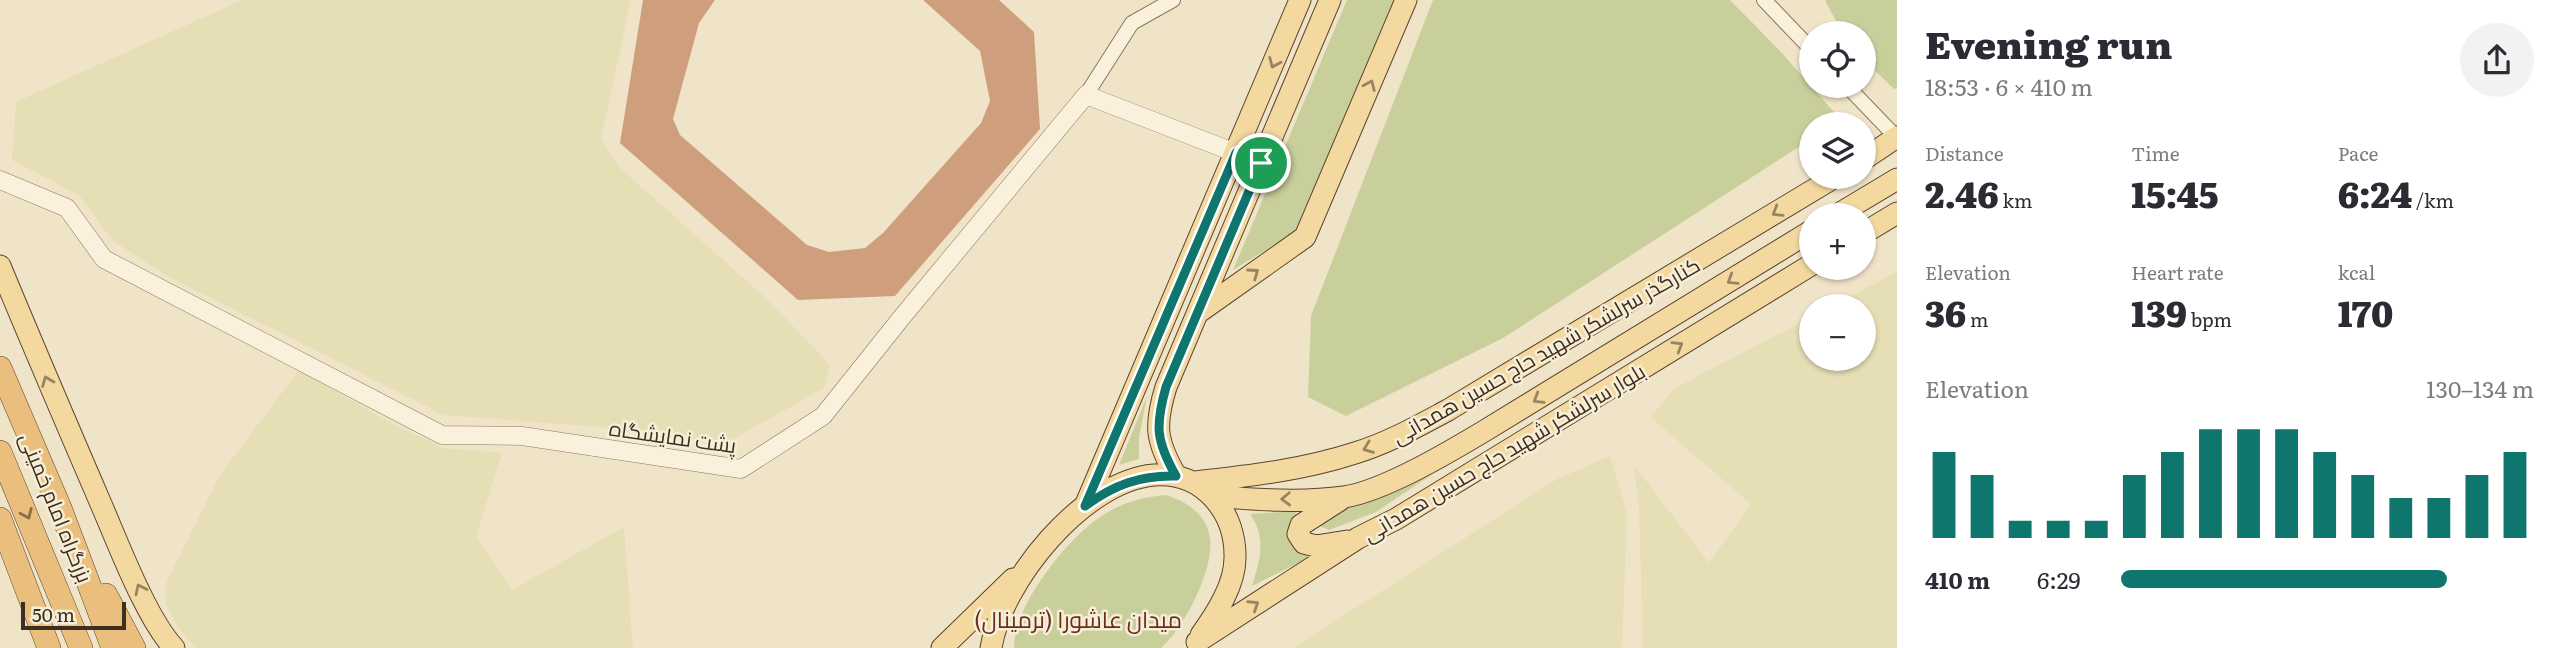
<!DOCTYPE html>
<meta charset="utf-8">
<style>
body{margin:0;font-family:Literata,Cairo,serif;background:#f2f2f3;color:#2b2b33;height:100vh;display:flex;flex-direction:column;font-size:26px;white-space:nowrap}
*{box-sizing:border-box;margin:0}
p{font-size:23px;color:#7c7c81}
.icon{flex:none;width:38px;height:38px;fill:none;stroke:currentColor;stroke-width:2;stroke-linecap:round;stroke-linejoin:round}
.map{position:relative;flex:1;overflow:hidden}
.panel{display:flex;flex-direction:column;background:#fff;width:665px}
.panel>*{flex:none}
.fabs{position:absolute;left:1799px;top:21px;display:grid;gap:14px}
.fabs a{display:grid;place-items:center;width:77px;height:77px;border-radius:50%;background:#fff;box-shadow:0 2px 5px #0004;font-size:35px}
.scale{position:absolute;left:21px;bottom:18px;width:105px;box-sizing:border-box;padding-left:7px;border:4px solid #3d2e20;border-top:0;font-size:19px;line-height:24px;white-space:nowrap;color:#3d2e20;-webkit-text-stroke:5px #f7eed8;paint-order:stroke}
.pin{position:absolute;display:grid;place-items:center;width:60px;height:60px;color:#fff;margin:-30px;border:4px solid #fff;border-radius:50%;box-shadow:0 2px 7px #0007}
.round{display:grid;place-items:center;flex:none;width:74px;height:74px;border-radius:37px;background:#f2f2f3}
.head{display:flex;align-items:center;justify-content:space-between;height:119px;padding:0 28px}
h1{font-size:38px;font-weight:800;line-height:52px}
.stats{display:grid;grid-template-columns:repeat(3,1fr);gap:10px;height:119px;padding:7px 28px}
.stats div{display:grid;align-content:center}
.stats b{font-size:35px;font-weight:800}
.stats small{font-size:19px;font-weight:400}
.stats p{font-size:19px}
.chart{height:196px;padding:14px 28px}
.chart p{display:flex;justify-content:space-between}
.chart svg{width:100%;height:126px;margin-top:7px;stroke:#0f766e;stroke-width:6}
ul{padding:0 28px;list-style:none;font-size:23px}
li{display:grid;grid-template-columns:112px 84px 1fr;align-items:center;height:52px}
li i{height:18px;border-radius:9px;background:#0f766e}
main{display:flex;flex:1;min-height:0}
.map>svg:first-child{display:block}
</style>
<main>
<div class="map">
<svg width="1897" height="648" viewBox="0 0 1897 648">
<rect width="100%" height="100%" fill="#f0e4c8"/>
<path fill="#e6deb5" d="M242,0h389l-30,139 18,28 150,134 61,64 -6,23 -102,57 -71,-14 -207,-16 -275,-138 -56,-36 -34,-46 -67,-35 4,-58z
M1897,272v376h-254l-4,-142 -5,-41 75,98 42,-59 -101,-87 25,-29 136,-71v42h53v-53h-32z
M299,370l90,52 54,26 59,5 -26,83 36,54 112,-63 9,121h-438l-20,-25 -10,-22 1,-18 54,-108z
M1610,456l17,57 -5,135h-329l264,-169z"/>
<path fill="#c9cf9b" d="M1347,0h50l-97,229 -67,41z
M1433,0h297l50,51 61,69 -7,4h-23v15l-308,199 -157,78 -38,-19 3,-81z
M1827,0h70v88l-3,1 -30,-29v-27h-21l-18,-32z
M1147,396l-8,42v21l-20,6z
M1434,473l-58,39 -47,18 -9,-4 1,-7 4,-3 47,-16z
M1166,495c51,17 52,50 33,95 -9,21 -21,42 -38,58h-147c-1,-42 53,-109 86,-131 20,-14 43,-20 66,-22z
M1297,511l-7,15 26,28 -64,32c8,-27 15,-47 -2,-72z"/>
<path fill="#cf9f7d" d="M643,0h72l-16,23 -26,96 7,16 127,110 22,7 36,-4 18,-15 98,-110 9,-22 -10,-50 -57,-51h76l35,32 6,97 -145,167 -97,4 -178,-157z"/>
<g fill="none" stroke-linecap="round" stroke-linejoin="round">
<g stroke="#8d765c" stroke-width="16">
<path id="minor" d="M1764,0l47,49
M1847,86l49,51
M1086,95l46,-72 41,-23"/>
</g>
<g stroke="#8d765c" stroke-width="19">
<path id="tertiary" d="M0,180l67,28 37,51 338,176 80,1 219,33 82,-53 79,-99 184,-222 150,58"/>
</g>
<g stroke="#5b4430" stroke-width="23">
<path id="primary" d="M1864,159l33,-22
M1837,215l60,-36
M1864,233l33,-20
M0,266c33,80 67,159 101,238 17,39 45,114 73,144
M1199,312l106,-75 101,-237
M1176,476c-20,-35 -22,-50 -10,-89l164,-387
M1195,482c54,-6 108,-12 160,-29 33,-10 63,-27 93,-43l387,-233
M1214,496c42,4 88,7 130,1 40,-6 107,-46 142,-67l325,-199
M1340,500l-39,25 -3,9 6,9 12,3 31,-5
M1085,506l215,-506
M1197,642l161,-104 38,-19 415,-254
M942,648l71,-69
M991,648c10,-66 92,-167 163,-173 48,-4 82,36 81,83 0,27 -19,56 -34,77"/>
</g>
<g stroke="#5b4430" stroke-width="24">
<path id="trunk" d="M0,368l60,140 53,140
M0,452l81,196
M0,519l49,129
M106,595l28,53"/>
</g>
<use href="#minor" stroke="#faf1dc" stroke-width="14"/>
<use href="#tertiary" stroke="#faf1dc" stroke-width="18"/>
<use href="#primary" stroke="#f3d9a0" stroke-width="21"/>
<use href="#trunk" stroke="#eabe7c" stroke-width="23"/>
</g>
<defs><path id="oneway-chevron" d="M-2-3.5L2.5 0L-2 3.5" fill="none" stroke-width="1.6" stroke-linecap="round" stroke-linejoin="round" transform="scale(1.75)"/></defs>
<g stroke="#988460">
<use href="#oneway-chevron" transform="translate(1274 63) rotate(113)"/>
<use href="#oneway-chevron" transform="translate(1370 85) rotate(-67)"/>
<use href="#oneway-chevron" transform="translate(1777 212) rotate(149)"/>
<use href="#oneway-chevron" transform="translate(1254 273) rotate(-35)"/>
<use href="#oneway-chevron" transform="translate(1732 280) rotate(148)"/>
<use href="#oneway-chevron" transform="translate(1678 346) rotate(-31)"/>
<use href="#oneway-chevron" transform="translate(47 381) rotate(-112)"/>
<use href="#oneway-chevron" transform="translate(1538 399) rotate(148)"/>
<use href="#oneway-chevron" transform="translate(1368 448) rotate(159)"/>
<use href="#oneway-chevron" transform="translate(1286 499) rotate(178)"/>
<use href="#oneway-chevron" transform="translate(140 589) rotate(-116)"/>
<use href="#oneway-chevron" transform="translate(1254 605) rotate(-33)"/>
</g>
<use stroke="#8b6f49" href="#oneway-chevron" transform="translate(27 514) rotate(67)"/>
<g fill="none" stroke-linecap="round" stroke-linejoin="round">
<g stroke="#fff" stroke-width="14">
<path id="route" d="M1236,153l25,10 -95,224c-11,39 -10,54 10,89 -36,-1 -62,9 -91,30z"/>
</g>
<use href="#route" stroke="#0f766e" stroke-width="9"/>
</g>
<g text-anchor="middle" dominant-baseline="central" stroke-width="5" stroke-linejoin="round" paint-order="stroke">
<g font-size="21" fill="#3d2e20" stroke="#f7eed8">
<text transform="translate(1545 349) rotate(-30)">کنارگذر سرلشکر شهید حاج حسین همدانی</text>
<text transform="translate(673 435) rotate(8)">پشت نمایشگاه</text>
<text transform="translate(1503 451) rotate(-31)">بلوار سرلشکر شهید حاج حسین همدانی</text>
<text transform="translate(58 507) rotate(68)">بزرگراه امام خمینی</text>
</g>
<g font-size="23" fill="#6b2e1e" stroke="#f7eed8">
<text x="1078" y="618">(میدان عاشورا (ترمینال</text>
</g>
</g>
</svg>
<div class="fabs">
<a><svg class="icon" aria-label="locate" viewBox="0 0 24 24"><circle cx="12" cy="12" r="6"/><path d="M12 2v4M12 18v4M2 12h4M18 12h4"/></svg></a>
<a><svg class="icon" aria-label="layers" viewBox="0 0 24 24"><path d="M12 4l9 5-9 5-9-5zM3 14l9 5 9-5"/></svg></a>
<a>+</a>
<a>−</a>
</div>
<div class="scale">50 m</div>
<div class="pin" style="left:1261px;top:163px;background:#1e9e55"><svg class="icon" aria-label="arrive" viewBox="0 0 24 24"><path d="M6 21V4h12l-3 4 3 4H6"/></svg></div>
</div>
<section class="panel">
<div class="head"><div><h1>Evening run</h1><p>18:53 · 6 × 410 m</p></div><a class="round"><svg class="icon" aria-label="share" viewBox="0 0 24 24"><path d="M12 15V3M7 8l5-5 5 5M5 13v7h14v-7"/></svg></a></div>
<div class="stats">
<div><p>Distance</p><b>2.46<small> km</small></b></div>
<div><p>Time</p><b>15:45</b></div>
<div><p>Pace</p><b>6:24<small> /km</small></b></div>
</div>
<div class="stats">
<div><p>Elevation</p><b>36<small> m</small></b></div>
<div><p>Heart rate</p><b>139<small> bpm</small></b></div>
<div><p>kcal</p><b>170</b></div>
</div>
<div class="chart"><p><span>Elevation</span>130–134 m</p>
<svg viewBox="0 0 160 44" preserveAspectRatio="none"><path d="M5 44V14M15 44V22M25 44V38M35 44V38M45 44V38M55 44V22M65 44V14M75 44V6M85 44V6M95 44V6M105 44V14M115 44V22M125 44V30M135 44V30M145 44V22M155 44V14"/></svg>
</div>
<ul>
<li><b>410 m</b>6:29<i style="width:79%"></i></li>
</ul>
</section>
</main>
